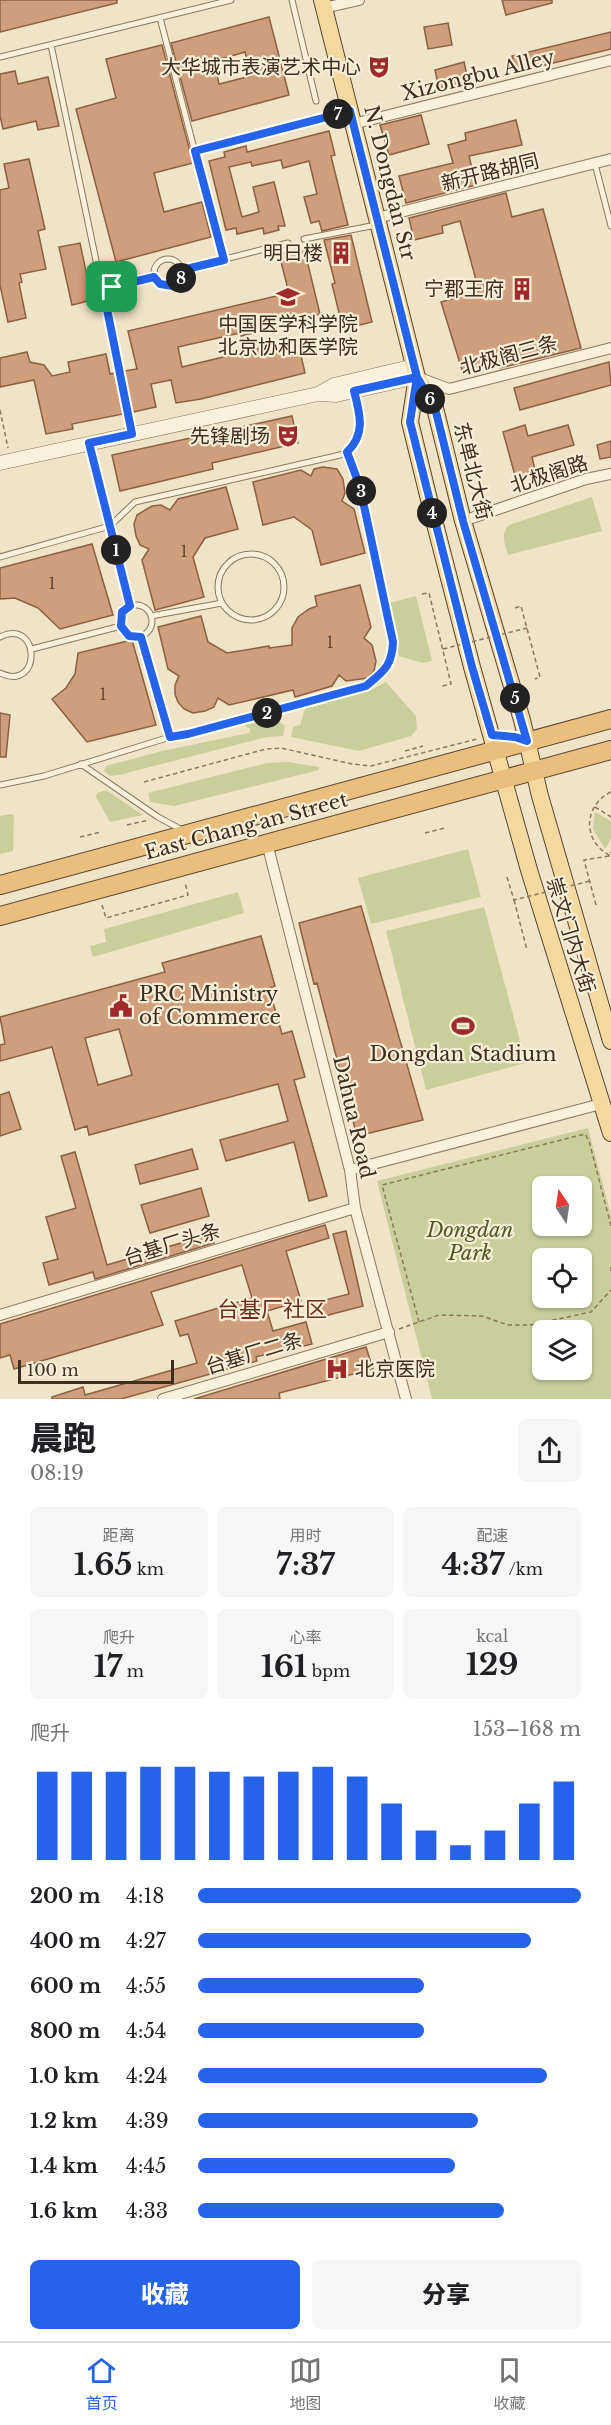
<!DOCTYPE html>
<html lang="zh">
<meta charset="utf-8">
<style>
body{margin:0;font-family:"Libre Baskerville","Noto Sans SC",serif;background:#f6f6f6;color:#202124;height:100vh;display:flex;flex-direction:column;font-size:22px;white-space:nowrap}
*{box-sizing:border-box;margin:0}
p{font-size:20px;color:#757577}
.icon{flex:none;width:33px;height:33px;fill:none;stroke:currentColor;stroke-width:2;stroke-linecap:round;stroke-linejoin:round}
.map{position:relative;height:1399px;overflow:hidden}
.details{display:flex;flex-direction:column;background:#fff;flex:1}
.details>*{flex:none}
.needle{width:39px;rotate:347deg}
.buttons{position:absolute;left:532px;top:1176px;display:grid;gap:12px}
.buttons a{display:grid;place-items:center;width:60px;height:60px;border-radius:9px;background:#fff;box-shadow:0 2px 4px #0004;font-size:30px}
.scale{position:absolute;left:18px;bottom:15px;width:156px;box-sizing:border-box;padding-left:6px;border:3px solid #3d2e20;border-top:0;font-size:16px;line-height:21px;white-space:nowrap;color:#3d2e20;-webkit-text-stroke:4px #f7eed8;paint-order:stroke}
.pin{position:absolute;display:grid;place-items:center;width:51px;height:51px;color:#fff;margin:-26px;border-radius:12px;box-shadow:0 3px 9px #0006}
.km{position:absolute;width:30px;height:30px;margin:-15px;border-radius:50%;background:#222;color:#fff;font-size:16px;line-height:30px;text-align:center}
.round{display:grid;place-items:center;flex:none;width:63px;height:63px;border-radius:9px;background:#f6f6f6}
.headline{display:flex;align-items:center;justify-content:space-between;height:102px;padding:0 30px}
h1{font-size:33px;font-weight:800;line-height:45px}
.figures{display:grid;grid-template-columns:repeat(3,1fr);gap:9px;height:102px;padding:6px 30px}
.figures div{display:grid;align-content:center;border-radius:9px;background:#f6f6f6;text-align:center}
.figures b{font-size:30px;font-weight:800}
.figures small{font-size:16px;font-weight:400}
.figures p{font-size:16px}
.chart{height:168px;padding:12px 30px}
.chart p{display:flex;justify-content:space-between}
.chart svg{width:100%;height:108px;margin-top:6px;stroke:#2563eb;stroke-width:6}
.action{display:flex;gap:12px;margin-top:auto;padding:12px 30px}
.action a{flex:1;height:69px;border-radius:9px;background:#2563eb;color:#fff;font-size:24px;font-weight:800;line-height:69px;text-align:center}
.action a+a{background:#f6f6f6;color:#202124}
ul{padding:0 30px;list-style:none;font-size:20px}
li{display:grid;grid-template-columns:96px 72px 1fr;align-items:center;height:45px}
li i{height:15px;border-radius:8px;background:#2563eb}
.tab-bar{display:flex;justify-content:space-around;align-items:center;height:84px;border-top:2px solid #e0e0e0;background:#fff;font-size:16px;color:#757577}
.tab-bar a{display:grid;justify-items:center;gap:3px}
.tab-bar .active{color:#2563eb}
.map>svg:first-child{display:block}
</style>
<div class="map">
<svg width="611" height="1399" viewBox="0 0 611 1399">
<rect width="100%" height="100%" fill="#f0e4c8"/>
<path fill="#c9cf9b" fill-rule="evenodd" d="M592,497l10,34 -94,24c-3,-10 -8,-21 1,-30z
M416,596l16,65 -10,2 -23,-7 -10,-53z
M386,682l30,34 1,13 -6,7 -52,15 -68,-14 2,-10 7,-2 5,-16 66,-19z
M275,718l10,8 -2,10 -16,1 -148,38 -9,1 -6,-5 2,-5 56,-15 87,-18 1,-4 -6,-4z
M289,762l30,5v3l-145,36 -24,-4 -2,-9 119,-30z
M106,790l37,25 -33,7 -14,-25 1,-4z
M595,812l16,9v18l-6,10 -12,-20z
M10,814l4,1 -1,36 -13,3v-38z
M468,849l13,48 -110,27 -13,-46z
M238,892l6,21 -151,44 -3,-11 16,-4 -2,-13z
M484,907l42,156 -100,27 -40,-159z
M588,1128l23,87v184h-179l-55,-218zM543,1186h39v40h-39zM543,1258h39v40h-39zM543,1330h39v40h-39z"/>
<path fill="#cf9f7d" stroke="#8d5f41" stroke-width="1.5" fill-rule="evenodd" d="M0,0h117v3l-117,29z
M502,0h50v3l-46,12z
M269,17l20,78 -97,26 -21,-78zM245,52l6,24 -32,8 -5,-23z
M448,23l4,22 -24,4 -4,-22z
M611,32v17l-95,23 -4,-16z
M162,45l31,118 -39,10 10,39 38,-10 9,35 -95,25 -40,-153 40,-11 -10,-39z
M464,62l4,18 -29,8 -4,-18z
M15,71l3,13 30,-7 11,49 -21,4 -2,-9 -33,8 -3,-13v-42z
M421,115l8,29 -40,11 -9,-30z
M516,120l6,25 -53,11 7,29 -70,18 -7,-27 54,-13 -5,-18 18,-5 -1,-7z
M329,131l6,24 -4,1 17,69 -26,6 -3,-10 -8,2 -7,-26 13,-3 -8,-33 -26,7 -2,-8 -29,6 -1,-4 -22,5 13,50 17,-5 -6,-25 21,-5 11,44h-7l1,4 -15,4 -1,-6 -26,6 -1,-6 -10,2 -17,-69 16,-4 -1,-5 22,-6 1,6z
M29,159l16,70 -7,2 8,38 -26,5 2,8 -3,1 7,35 -18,4 -8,-37v-95l9,-2 -5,-24z
M506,193l6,24 31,-8 38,139 -81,20v-3l-37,8 -22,-71 38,-11 -19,-70 -18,5 1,7 -29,7 -5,-22z
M351,235l21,87 -29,7 -11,-45 3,-1 -11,-43z
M80,243l12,57 -20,5 -13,-58z
M304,248l16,66 -25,6 1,3 -55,13 -1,-3 -62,14 4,20 115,-28 8,34 -104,26 -25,4 -5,-23 -20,4 5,23 -23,5 -9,-41 13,-2 -9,-38 161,-38 -10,-39z
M27,352l3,10 14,3 8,11 18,-4 -2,-10 38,-8 4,20 5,-1 8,41 -51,10 1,5 -27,5 -12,-54 -34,7v-29z
M609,362l2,23 -91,25 -6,-22z
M292,416l6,27 -86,20 1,6 -93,22 -8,-36z
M525,425l3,11 40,-11 6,20 -42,12 4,17 -20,5 -13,-47z
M611,441v16l-11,2 -3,-14z
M323,467l14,2 6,10 2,14 -3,8 12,8 11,44 -44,12 -9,-35 -18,-13 -31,8 -10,-43 48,-12 10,6 3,-7z
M226,487l12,42 -33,9 -12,19 11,40 -49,13 -13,-50 7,-11 -9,-4 -4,-9 -2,-12 3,-9 15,-9 9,-1 9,5 8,-11z
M92,544l21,71 -53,14 -22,-21 -23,-10 -15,1v-31z
M360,585l11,42 -7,11 8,7 4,16 -2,10 -6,7 -22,3 -7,-6 -7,11 -37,11 -2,-7 -64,15 -11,-7 -4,9 -9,4 -12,2 -9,-4 -6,-7 -3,-8v-9l4,-9 -11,-7 -10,-42 43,-11 7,26 19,11 42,-7v2l23,-3v-17l6,-11 11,-8 8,-3 -2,-10z
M132,640l24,85 -69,17 -35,-43 14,-11 9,-14 3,-21z
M0,713l10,2 -4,42h-6z
M361,906l62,214 -66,16 -40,-153 -3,1 -15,-61z
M261,936l14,50 -6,2 13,46 10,-3 13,46 -11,3 33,116 -18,5 -15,-59 -68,19 -6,-21 68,-19 -10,-37 -189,51 -2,-9 -12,4 -23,-83 -52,14v-16l5,-1 -5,-27 165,-45 -3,-9zM119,1029l13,46 -34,10 -13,-47z
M9,1092l12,37 -21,7v-41z
M192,1149l6,20 -58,15 -5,-19z
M75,1152l32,113 104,-31 3,9 -119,36 -2,-7 -44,13 -6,-22 15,-4 -12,-42 30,-9 -15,-52z
M201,1188l8,28 -59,17 -9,-28z
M325,1225l4,13 -43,13 15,50 -34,10 6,20 33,-9 6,22 -20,5 -1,-2 -35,10 1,4 -136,38h-69v-2l31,-10 2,8 112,-32 -9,-29 -8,2 -5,-15 77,-23 -10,-33 -91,27 12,33 -149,44 -4,-14 -10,3v-34z
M346,1231l17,75 -46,12 -4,-15 36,-9 -16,-60z
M366,1347l7,22 -94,24 1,6h-86z"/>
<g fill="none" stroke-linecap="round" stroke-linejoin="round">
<g stroke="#8d765c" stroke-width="7">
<path id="service" d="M292,0l24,101
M160,18l63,242
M51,45l81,388
M0,57l231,-57
M195,151l153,-39
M595,164l16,62
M304,239l72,-14
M154 273a14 14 0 1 1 28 0a14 14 0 1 1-28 0Z
M182,270l106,-27
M103,289l51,-12
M89,445l41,161
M218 587a33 33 0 1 1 66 0a33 33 0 1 1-66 0Z
M0,557l110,-31 25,-24 205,-47c27,-14 20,-40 14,-64
M120 621a16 16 0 1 1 32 0a16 16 0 1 1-32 0Z
M151,616l71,-13
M0,637c41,-20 42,56 0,36
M141,637l29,100
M32,649l89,-23
M81,764l77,53 24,13
M0,785l44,-9 126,-39 18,-3 178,-48c18,-15 26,-20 27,-44l-33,-155 -13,-35"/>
</g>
<g stroke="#8d765c" stroke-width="12">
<path id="minor" d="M324,8l35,-8
M353,124l258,-64
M377,218l234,-59
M417,377l32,12 162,-41
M463,521l123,-42 25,-5
M267,843l83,327 5,38 51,191
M350,1170l251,-66
M0,1315l355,-107
M163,1399l226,-67"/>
</g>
<g stroke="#8d765c" stroke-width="15">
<path id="tertiary" d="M318,394l18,1 81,-18
M0,463l318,-69 16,-9 80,-19"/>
</g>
<g stroke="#5b4430" stroke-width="18">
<path id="primary" d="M322,0l95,377 18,31 28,113 59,199 18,76 71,245
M417,377l-7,45 26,106 36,139 57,203 82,263"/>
</g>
<g stroke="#5b4430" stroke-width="20">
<path id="trunk" d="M0,885l611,-166
M0,916l611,-166"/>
</g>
<path stroke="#8d765c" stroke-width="1.5" stroke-dasharray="4.5 3" stroke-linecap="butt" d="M0,410l8,38
M422,594l7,-1 22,91 -9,2
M515,608l6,-2 19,71 -5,2
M405,751l18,-5
M144,782l122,-33 15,-1 71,16 19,2 106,-27
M611,792c-29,14 -28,51 0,64
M595,807l16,10
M127,825l22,-5
M425,833l20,-5
M80,837l21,-5
M514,900l13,50
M102,905l4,13 82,-23 -3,-13
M596,905l-12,-45 25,-4 2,-4
M611,1267v4
M419,1322l-37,-137 203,-51 4,7 22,85
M399,1329l40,-14 43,1 26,9h22l61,-13 20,-22"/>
<use href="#service" stroke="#faf1dc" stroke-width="5"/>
<use href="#minor" stroke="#faf1dc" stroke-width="10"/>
<use href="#tertiary" stroke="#faf1dc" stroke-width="14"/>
<use href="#primary" stroke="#f3d9a0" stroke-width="16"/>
<use href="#trunk" stroke="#eabe7c" stroke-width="18"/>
<path stroke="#8d765c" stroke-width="1.5" stroke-dasharray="4.5 3" stroke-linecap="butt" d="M443,649l84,-21
M507,877l7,23 76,-19"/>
</g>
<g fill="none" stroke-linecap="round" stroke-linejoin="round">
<g stroke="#fff" stroke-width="12">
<path id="route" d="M112,287l-9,2 29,145 -43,9 41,163 -8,6 -1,14 8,10 12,1 29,100 18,-3 178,-48c18,-15 26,-20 27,-44l-33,-155 -13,-35c19,-18 13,-38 7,-61l63,-14 -7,45 62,245 20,68 23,2 12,4 -64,-220 -28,-113 -18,-31 -67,-266 -155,40 29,109 -42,10 -2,9 -7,7 -13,-2 -6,-7 -42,10"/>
</g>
<use href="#route" stroke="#2563eb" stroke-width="8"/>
</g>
<defs>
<g id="theatre-bare" transform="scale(1.8)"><path d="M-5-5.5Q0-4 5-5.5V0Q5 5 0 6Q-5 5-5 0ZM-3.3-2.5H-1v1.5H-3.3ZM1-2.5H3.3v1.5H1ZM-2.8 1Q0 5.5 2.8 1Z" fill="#9e2a2b" stroke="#f7eed8" stroke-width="2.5" paint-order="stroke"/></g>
<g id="building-bare" transform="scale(1.8)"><path d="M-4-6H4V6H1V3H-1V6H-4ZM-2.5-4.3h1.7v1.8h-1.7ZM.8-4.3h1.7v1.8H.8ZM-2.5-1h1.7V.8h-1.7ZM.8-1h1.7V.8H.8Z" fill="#9e2a2b" stroke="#f7eed8" stroke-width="2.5" paint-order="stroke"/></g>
<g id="university-bare" transform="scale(1.8)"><path d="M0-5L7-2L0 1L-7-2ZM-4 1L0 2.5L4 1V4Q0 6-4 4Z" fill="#9e2a2b" stroke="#f7eed8" stroke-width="2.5" paint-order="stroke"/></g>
<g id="civic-bare" transform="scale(1.8)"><path d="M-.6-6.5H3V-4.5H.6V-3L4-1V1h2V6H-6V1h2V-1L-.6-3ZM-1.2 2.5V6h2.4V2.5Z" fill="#9e2a2b" stroke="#f7eed8" stroke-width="2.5" paint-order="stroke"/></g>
<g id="stadium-bare" transform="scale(1.8)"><path d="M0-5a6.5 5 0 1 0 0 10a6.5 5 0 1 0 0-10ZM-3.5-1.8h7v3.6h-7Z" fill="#9e2a2b" stroke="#f7eed8" stroke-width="2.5" paint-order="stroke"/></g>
<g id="hospital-bare" transform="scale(1.8)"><path d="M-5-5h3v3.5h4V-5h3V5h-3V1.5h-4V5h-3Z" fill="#9e2a2b" stroke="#f7eed8" stroke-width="2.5" paint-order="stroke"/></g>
</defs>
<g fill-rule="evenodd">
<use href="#theatre-bare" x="379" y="67"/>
<use href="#building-bare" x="341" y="253"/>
<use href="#building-bare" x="522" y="289"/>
<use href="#university-bare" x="288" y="297"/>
<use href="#theatre-bare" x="288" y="436"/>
<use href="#civic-bare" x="121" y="1006"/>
<use href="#stadium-bare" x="463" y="1026"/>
<use href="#hospital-bare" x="337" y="1369"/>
</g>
<g text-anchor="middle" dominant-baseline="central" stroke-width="4.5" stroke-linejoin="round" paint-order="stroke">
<g font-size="16" fill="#624a37">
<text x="184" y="551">1</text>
<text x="52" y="583">1</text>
<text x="330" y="642">1</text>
<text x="103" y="694">1</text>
</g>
<g font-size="20" fill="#3d2e20" stroke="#f7eed8" text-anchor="end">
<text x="361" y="67">大华城市表演艺术中心</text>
<text x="323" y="253">明日楼</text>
<text x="504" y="289">宁郡王府</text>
<text x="288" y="324" text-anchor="middle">中国医学科学院<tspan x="288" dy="23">北京协和医学院</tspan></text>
<text x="270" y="436">先锋剧场</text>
<text x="139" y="994" text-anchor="start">PRC Ministry<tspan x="139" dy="23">of Commerce</tspan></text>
<text x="463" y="1054" text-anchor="middle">Dongdan Stadium</text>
<text x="355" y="1369" text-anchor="start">北京医院</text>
</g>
<g font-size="20" fill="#3d2e20" stroke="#f7eed8">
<text transform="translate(478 75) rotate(-14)">Xizongbu Alley</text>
<text transform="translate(490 172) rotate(-14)">新开路胡同</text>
<text transform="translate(390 183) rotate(76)">N. Dongdan Str</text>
<text transform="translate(509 355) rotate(-15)">北极阁三条</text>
<text transform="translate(473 471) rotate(76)">东单北大街</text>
<text transform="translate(549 474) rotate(-18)">北极阁路</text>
<text transform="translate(246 826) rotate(-15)">East Chang'an Street</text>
<text transform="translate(571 935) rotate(73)">崇文门内大街</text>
<text transform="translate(354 1117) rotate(77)">Dahua Road</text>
<text transform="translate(172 1244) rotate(-17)">台基厂头条</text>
<text transform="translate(254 1353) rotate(-17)">台基厂二条</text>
</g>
<g font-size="20" font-style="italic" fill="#4d5a26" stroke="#f7eed8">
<text x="470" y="1230">Dongdan<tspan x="470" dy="23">Park</tspan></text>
</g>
<g font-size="22" fill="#6b2e1e" stroke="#f7eed8">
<text x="272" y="1309">台基厂社区</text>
</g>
</g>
</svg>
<div class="buttons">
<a><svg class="needle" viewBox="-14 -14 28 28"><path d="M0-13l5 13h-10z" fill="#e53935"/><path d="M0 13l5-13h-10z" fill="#757577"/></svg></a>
<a><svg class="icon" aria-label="locate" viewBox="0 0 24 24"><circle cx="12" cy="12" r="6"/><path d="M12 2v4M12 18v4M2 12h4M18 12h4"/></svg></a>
<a><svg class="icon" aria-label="layers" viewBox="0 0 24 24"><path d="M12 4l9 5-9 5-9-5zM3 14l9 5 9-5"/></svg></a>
</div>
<div class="scale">100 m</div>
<div class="pin" style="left:112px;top:287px;background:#1e9e55"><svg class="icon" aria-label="arrive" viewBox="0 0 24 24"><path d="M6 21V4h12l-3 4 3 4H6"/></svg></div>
<b class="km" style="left:116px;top:550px">1</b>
<b class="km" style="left:267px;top:713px">2</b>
<b class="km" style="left:361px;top:491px">3</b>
<b class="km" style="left:432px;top:513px">4</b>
<b class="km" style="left:515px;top:698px">5</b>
<b class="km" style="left:430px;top:399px">6</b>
<b class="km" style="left:338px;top:114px">7</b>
<b class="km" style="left:181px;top:278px">8</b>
</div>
<section class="details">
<div class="headline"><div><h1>晨跑</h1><p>08:19</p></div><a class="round"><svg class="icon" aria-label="share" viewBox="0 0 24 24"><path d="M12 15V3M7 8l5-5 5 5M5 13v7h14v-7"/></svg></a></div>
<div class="figures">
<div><p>距离</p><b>1.65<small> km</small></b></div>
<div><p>用时</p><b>7:37</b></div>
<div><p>配速</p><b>4:37<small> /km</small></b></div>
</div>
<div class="figures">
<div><p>爬升</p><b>17<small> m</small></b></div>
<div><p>心率</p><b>161<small> bpm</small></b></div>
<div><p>kcal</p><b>129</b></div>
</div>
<div class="chart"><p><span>爬升</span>153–168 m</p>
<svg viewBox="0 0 160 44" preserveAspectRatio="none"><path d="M5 44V8M15 44V8M25 44V8M35 44V6M45 44V6M55 44V8M65 44V10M75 44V8M85 44V6M95 44V10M105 44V21M115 44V32M125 44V38M135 44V32M145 44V21M155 44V12"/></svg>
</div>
<ul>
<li><b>200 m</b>4:18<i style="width:100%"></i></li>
<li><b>400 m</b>4:27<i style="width:87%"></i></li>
<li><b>600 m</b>4:55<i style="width:59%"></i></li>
<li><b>800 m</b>4:54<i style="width:59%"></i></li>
<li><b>1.0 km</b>4:24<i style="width:91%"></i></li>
<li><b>1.2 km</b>4:39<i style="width:73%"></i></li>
<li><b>1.4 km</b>4:45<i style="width:67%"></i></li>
<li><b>1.6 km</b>4:33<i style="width:80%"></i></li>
</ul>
<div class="action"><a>收藏</a><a>分享</a></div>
</section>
<nav class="tab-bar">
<a class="active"><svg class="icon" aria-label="home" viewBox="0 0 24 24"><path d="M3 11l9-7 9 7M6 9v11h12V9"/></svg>首页</a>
<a><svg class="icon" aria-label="map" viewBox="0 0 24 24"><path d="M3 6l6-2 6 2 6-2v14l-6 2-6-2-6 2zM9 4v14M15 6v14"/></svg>地图</a>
<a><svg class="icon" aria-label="saved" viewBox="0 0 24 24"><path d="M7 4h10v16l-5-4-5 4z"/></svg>收藏</a>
</nav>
